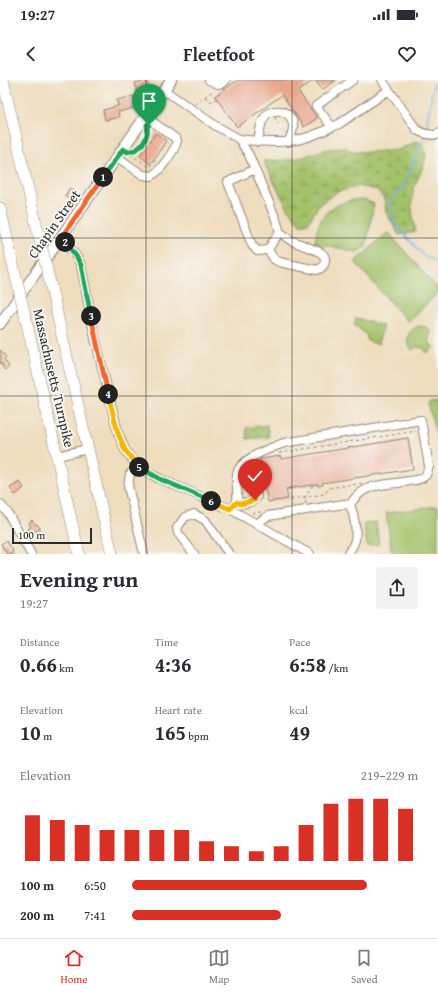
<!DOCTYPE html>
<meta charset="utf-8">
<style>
body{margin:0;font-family:"Gentium Book Plus",serif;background:#f2f2f3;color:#2b2b33;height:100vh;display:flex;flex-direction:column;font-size:15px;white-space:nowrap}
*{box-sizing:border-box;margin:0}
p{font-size:13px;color:#7c7c81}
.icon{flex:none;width:22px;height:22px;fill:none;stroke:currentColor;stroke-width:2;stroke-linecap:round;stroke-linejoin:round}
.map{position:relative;height:474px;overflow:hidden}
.drawer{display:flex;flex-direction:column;background:#fff;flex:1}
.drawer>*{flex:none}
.scale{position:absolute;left:12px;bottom:10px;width:80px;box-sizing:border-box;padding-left:4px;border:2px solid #2b2b2b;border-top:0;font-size:11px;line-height:14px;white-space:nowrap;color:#2b2b2b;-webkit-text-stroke:3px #f6f6f2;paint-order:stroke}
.pin{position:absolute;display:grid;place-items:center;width:34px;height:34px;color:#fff;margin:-41px -17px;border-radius:50% 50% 50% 0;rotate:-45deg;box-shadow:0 0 4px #0007}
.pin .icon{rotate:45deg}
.km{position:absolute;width:20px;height:20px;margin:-10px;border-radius:50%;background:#222;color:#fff;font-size:11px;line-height:20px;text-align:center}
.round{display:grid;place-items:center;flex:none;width:42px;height:42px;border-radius:4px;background:#f2f2f3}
.summary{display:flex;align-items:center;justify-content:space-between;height:68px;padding:0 20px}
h1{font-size:22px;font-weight:600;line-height:30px}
.stats{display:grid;grid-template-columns:repeat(3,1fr);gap:6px;height:68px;padding:4px 20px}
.stats div{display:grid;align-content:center}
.stats b{font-size:20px;font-weight:600}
.stats small{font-size:11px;font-weight:400}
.stats p{font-size:11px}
.chart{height:112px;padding:8px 20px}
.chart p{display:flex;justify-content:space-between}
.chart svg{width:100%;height:72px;margin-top:4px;stroke:#d93025;stroke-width:6}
ul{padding:0 20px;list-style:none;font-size:13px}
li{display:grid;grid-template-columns:64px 48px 1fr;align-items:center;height:30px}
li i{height:10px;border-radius:5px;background:#d93025}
.status{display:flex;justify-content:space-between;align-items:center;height:28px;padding:0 20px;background:#fff;direction:ltr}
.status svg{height:11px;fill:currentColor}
header{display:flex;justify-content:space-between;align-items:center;height:52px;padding:0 20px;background:#fff;font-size:18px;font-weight:600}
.menu{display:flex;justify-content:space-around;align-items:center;height:56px;border-top:1px solid #e1e1e2;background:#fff;font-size:11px;color:#7c7c81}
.menu a{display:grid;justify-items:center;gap:2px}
.menu .selected{color:#d93025}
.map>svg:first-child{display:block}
</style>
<div class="status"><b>19:27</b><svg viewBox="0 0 49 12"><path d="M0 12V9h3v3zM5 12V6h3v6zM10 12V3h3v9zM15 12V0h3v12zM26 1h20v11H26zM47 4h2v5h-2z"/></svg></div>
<header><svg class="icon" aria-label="back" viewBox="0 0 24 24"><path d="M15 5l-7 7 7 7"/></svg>Fleetfoot<svg class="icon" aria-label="heart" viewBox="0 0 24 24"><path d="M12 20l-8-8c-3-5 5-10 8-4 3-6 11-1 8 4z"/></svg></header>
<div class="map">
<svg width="438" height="474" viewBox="0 0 438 474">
<defs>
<pattern id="wetland-marsh" width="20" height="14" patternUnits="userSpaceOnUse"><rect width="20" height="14" fill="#a4c26a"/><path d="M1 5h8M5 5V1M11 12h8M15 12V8" fill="none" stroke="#869e57"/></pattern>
<pattern id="park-crowns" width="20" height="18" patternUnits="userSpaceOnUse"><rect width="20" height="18" fill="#a4c26a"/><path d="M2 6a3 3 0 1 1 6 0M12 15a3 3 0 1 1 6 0" fill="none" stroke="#869e57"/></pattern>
<pattern id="garden-dots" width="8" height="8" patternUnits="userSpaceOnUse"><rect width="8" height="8" fill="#a4c26a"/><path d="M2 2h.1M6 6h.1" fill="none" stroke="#869e57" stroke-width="1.8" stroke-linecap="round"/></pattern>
</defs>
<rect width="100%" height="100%" fill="#f6f6f2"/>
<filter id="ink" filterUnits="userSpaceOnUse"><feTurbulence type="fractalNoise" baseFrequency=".025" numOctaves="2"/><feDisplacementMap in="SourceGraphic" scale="8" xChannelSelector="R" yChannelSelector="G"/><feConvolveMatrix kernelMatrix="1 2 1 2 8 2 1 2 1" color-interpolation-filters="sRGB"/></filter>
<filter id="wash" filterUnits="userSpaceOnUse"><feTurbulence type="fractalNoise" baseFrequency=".012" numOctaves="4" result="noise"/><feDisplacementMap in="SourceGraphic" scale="16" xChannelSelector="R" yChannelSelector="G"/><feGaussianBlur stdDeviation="0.9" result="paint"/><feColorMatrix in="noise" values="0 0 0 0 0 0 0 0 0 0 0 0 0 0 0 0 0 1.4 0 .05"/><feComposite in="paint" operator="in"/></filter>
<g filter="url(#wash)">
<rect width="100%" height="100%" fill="#efddbd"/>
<path fill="url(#wetland-marsh)" stroke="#68764a" d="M417,61c21,10 -1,35 -4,51 -3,15 0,26 3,40l-17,3 -13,-23 -2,-13 -7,-9 -19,-4 -21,6 -18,13 -11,18h-9l-11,-14 -25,-48 22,-1 18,-3 20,-7 21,-3 8,4 15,1 31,-2z"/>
<path fill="url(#park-crowns)" stroke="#68764a" d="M356,238l27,8 -5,18 -10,-3 -2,-7 -12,-9z"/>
<path fill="url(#garden-dots)" stroke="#68764a" d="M267,345l2,12 -22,2 -1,-11z"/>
<path fill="#a4c26a" stroke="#68764a" d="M353,120h11l10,4 -8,42 -9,6 -42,-9c2,-25 13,-38 38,-43z
M388,152l50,57v4l-30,29 -53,-60z
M419,246l7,1 5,4 -2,4v8l3,2 1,3 -4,4h-3l-2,-4 -8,-1 -4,3c-8,-9 -5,-20 7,-24z
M438,320v42l-10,-39 2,-2z
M438,426v48h-46l-6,-41z
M376,442l3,22 -12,2 -3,-23z"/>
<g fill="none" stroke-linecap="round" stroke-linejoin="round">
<path stroke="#76afe6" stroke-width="1.5" d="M426,50l7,-44 4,-6
M425,56l-22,52 -13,11 3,23 33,36 12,3"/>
</g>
<g id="blocks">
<path fill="#eaa78f" d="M142,0h5l2,9 -12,3 -2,-9 7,-1z
M238,0h76l-16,11 19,27 -13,9 -22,-32 -45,32 -22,-31z
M315,0h21l-14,10z
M134,16l1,12 -17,4 1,5 -14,3 -2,-10 15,-4 -1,-6z
M156,53l10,8 -16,23 -10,-8 5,-8 -1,-1 4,-7 2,1z
M70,108l7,5 -5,8 -7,-5z
M0,270l6,7 -2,2 5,8 -4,3 -5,-8z
M408,358l5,31 -91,14 1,2 -5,1v-2l-32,5 2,10 -20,3 -3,-14h-3l-1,-4h3l-4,-25 21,-3v3z
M20,402l4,6 -9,7 -5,-7z
M32,440l4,5 1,-1 3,4 -8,6 -4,-5 3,-2 -2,-4z
M6,461l7,9 -1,1 2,3h-7l-6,-10z"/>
</g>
</g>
<g filter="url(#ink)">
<use href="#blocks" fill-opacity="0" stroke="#8d8474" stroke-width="1"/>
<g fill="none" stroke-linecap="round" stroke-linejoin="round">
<g stroke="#8d8474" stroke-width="10">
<path id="minor" d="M209,0l9,4 5,-1 3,-3
M382,0l35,50c6,4 13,5 20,5l1,-2
M164,10l52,36 23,13 10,16 26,62 5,15
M332,47l7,-3 50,-34
M239,59c38,5 58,6 93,-12l-16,-21 37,-26
M258,62c1,-7 2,-16 5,-22 7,-16 31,-10 30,7 0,6 -3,11 -5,15
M117,77l26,18 8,1c8,-3 25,-27 26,-35l-2,-3 -29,-21
M255,89l-27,13 24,63 5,6 11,-1 4,-7 8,-11 10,8 30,12c8,5 6,15 -3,18l-38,-8 -5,-3 -6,-9
M61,158l15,18 5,9 14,73 23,95 7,17 13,17 22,12 70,30 80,45
M57,376l31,-7
M138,387l-8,7 -2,12 16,68
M237,423c6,1 16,0 20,-6l-5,-28 -6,-8
M0,424l7,8 24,42
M230,429l7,-6c1,-10 -1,-20 0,-29 3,-16 34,-26 47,-31l137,-23 8,46 -3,9c-5,5 -10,5 -17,6 -24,5 -45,0 -59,24
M256,444l12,-8 76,-12 6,1c4,9 7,25 5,35 -1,5 -5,10 -7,14
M194,474l-16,-21 -1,-5 8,-11 9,-3 11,6 24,34"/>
</g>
<g stroke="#8d8474" stroke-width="12">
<path id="major" d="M0,244l171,-244"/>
</g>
<g stroke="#8d8474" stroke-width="12">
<path id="highway" d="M3,0l36,156
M0,128l12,52
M50,203l62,271
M27,244l52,230"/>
</g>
<path stroke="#8d8474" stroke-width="1" stroke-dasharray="3 3" stroke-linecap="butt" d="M205,17l7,5 5,-4
M195,24l19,-14
M275,37l3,7
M131,70c10,-1 17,-12 17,-22
M130,74l19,13 1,-1 18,-24
M279,373l137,-22
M289,407l3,19
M291,419l34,-5 4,-6 35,-5
M306,424l-1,-7 8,-12
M252,433l9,-1"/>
<use href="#minor" stroke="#fff" stroke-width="8"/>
<use href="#major" stroke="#fff" stroke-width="10"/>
<use href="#highway" stroke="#fff" stroke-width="11"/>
<g stroke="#8d8474" stroke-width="12" stroke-linecap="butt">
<path id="highway-bridge" d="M39,156l11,47
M12,180l15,64"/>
</g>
<use href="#highway-bridge" stroke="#fff" stroke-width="11"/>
</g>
</g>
<g fill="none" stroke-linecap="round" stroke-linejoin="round" filter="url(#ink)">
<g stroke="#fff" stroke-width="8">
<path id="split-1" d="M103,97l20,-28 5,3c3,-2 6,-1 9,-3 8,-5 12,-16 10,-24h2"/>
</g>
<g stroke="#fff" stroke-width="8">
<path id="split-2" d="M65,162l-4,-4 42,-61"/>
</g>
<g stroke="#fff" stroke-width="8">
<path id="split-3" d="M65,162l11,14 5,9 10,51"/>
</g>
<g stroke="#fff" stroke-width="8">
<path id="split-4" d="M91,236l17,78"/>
</g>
<g stroke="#fff" stroke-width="8">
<path id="split-5" d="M108,314l10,39 7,17 14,17"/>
</g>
<g stroke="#fff" stroke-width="8">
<path id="split-6" d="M139,387l21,12 51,22"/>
</g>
<g stroke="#fff" stroke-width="8">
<path id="split-7" d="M211,421l19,8 7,-7 4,2 14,-4"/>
</g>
<use href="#split-1" stroke="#22a559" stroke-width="5"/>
<use href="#split-2" stroke="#f0652b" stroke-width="5"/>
<use href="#split-3" stroke="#22a559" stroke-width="5"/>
<use href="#split-4" stroke="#f0652b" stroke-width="5"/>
<use href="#split-5" stroke="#f5b400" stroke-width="5"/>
<use href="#split-6" stroke="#22a559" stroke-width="5"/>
<use href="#split-7" stroke="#f5b400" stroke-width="5"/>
</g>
<path fill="none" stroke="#2b2b2b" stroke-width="1" stroke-opacity="0.55" d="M146,0v474M292,0v474M0,158h438M0,316h438"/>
<g text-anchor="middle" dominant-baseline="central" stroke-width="4" stroke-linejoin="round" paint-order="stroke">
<g font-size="14" fill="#2b2b2b" stroke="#f6f6f2">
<text transform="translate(54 144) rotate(-55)">Chapin Street</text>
<text transform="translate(54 298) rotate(77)">Massachusetts Turnpike</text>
</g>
</g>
</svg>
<div class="scale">100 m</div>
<div class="pin" style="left:149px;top:45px;background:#1e9e55"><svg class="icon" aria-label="arrive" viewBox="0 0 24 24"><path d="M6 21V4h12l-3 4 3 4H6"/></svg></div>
<div class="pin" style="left:255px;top:420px;background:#d93025"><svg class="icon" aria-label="check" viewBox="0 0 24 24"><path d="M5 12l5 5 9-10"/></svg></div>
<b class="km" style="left:103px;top:97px">1</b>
<b class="km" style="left:65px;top:162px">2</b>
<b class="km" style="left:91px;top:236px">3</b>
<b class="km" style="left:108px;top:314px">4</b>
<b class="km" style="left:139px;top:387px">5</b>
<b class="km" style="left:211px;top:421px">6</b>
</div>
<section class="drawer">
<div class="summary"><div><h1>Evening run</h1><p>19:27</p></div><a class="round"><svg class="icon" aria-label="share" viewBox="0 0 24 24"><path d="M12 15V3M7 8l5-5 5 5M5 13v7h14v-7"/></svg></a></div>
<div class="stats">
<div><p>Distance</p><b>0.66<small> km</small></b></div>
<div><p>Time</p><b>4:36</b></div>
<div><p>Pace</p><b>6:58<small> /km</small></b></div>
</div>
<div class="stats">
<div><p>Elevation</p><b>10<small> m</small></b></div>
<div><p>Heart rate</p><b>165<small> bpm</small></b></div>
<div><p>kcal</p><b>49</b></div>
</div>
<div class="chart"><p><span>Elevation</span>219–229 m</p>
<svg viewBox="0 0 160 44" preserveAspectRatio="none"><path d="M5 44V16M15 44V19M25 44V22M35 44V25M45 44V25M55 44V25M65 44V25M75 44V32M85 44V35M95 44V38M105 44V35M115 44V22M125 44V9M135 44V6M145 44V6M155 44V12"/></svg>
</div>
<ul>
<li><b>100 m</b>6:50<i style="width:82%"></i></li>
<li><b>200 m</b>7:41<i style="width:52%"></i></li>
</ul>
</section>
<nav class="menu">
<a class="selected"><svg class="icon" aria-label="home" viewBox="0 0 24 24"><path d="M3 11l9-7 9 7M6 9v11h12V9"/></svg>Home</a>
<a><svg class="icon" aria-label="map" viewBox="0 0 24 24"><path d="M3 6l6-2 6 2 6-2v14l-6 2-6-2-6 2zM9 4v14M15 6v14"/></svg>Map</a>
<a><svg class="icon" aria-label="saved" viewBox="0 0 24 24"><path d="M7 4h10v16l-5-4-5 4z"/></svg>Saved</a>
</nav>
